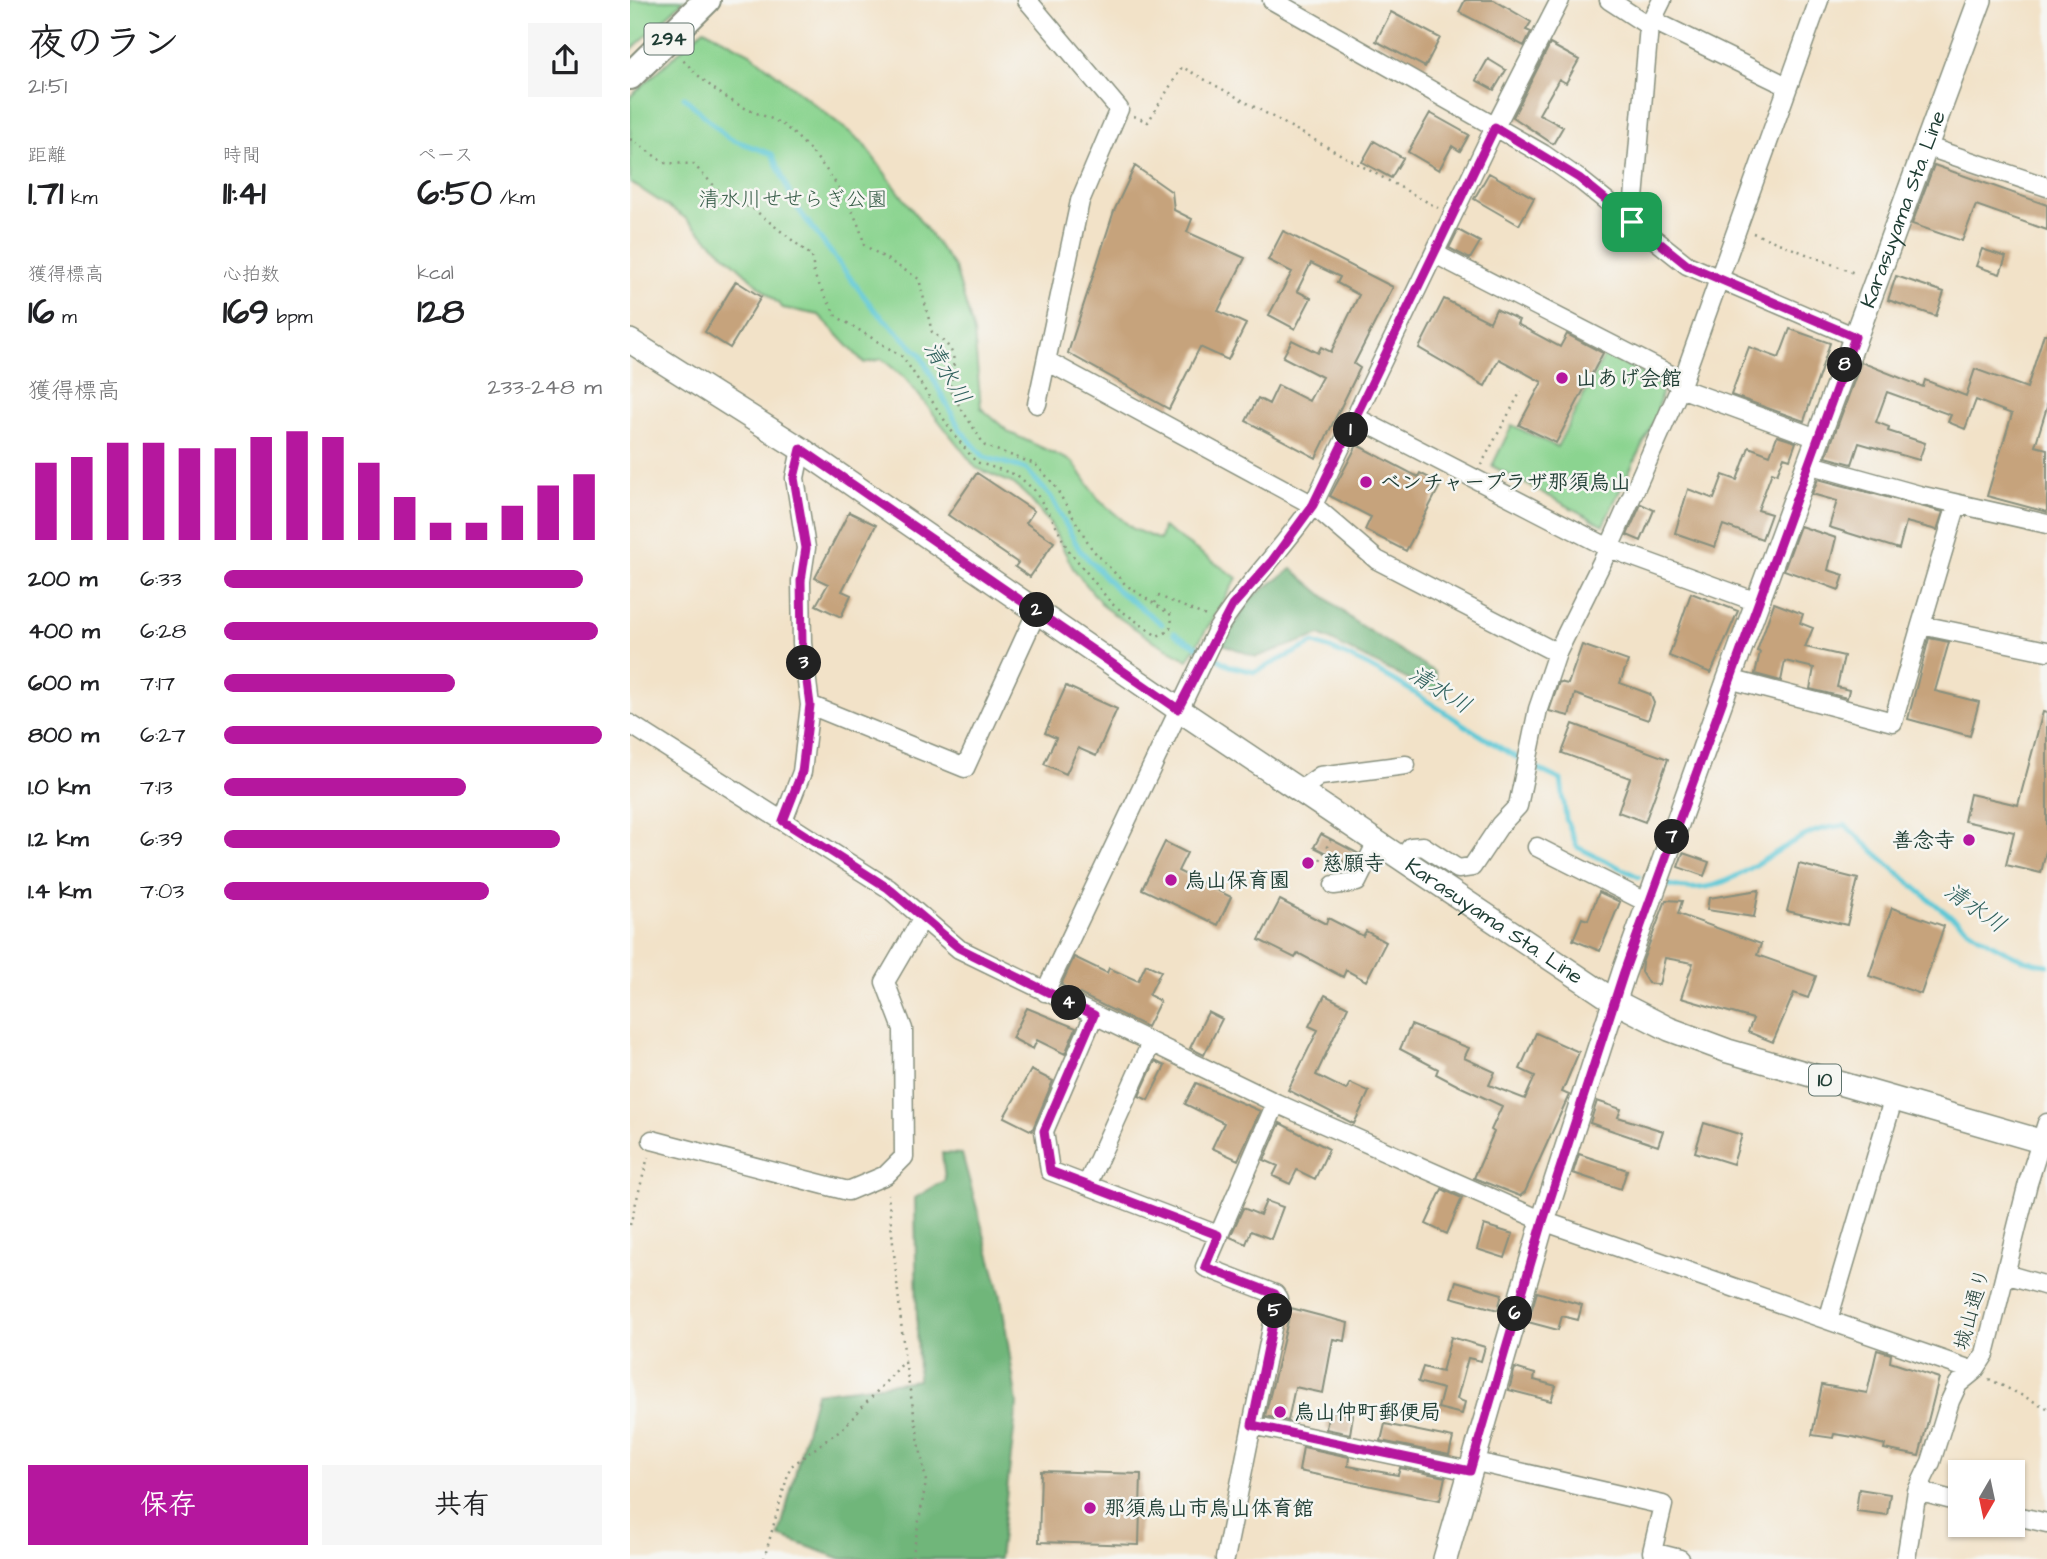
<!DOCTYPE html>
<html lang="ja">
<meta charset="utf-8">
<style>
body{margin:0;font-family:"Architects Daughter","Klee One",sans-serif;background:#f6f6f6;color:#202124;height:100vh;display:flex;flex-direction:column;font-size:26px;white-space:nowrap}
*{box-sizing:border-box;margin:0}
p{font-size:23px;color:#757577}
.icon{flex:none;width:38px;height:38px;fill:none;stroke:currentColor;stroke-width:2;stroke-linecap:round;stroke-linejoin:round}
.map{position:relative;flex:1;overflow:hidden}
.panel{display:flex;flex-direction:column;background:#fff;width:630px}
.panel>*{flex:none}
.needle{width:46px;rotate:189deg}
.tools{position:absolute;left:1318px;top:1460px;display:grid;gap:14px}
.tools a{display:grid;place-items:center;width:77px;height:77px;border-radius:0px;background:#fff;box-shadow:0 2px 5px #0004;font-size:35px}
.pin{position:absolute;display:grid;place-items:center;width:60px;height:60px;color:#fff;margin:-30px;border-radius:14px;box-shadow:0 4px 10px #0006}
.km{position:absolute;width:35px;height:35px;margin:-18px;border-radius:50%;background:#222;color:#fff;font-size:19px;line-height:35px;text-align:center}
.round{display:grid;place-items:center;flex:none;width:74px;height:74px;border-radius:0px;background:#f6f6f6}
.headline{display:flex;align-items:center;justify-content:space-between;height:119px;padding:0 28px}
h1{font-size:38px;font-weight:800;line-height:52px}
.figures{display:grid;grid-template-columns:repeat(3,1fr);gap:10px;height:119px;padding:7px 28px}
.figures div{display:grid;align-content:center}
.figures b{font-size:35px;font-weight:800}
.figures small{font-size:19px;font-weight:400}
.figures p{font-size:19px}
.chart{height:196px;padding:14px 28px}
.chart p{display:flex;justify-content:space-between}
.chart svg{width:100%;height:126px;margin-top:7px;stroke:#b5179e;stroke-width:6}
.primary-button{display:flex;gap:14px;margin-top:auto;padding:14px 28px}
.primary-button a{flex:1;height:80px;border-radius:0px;background:#b5179e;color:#fff;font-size:28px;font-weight:800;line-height:80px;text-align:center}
.primary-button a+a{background:#f6f6f6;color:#202124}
ul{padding:0 28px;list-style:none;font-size:23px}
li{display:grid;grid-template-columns:112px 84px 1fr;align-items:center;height:52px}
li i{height:18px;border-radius:9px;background:#b5179e}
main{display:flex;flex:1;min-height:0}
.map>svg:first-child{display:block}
</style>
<main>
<section class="panel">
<div class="headline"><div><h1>夜のラン</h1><p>21:51</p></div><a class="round"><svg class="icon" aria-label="share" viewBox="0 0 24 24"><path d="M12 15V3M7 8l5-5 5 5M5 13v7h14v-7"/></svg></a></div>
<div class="figures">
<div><p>距離</p><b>1.71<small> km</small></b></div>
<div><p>時間</p><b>11:41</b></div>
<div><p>ペース</p><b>6:50<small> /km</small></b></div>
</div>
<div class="figures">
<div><p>獲得標高</p><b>16<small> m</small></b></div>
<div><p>心拍数</p><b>169<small> bpm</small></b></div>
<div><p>kcal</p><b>128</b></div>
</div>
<div class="chart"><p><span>獲得標高</span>233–248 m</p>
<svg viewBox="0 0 160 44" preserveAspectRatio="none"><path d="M5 44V17M15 44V15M25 44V10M35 44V10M45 44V12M55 44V12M65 44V8M75 44V6M85 44V8M95 44V17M105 44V29M115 44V38M125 44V38M135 44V32M145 44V25M155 44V21"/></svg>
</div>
<ul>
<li><b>200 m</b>6:33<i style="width:95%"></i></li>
<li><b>400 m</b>6:28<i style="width:99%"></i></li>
<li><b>600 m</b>7:17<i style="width:61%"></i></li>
<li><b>800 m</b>6:27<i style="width:100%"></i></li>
<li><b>1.0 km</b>7:13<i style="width:64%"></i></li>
<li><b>1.2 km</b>6:39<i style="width:89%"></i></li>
<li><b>1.4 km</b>7:03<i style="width:70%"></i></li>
</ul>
<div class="primary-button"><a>保存</a><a>共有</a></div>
</section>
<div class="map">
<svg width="1417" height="1559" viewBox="0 0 1417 1559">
<rect width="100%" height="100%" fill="#f6f6f2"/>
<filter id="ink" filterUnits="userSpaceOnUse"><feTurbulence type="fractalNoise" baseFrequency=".0143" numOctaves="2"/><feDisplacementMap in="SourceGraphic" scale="14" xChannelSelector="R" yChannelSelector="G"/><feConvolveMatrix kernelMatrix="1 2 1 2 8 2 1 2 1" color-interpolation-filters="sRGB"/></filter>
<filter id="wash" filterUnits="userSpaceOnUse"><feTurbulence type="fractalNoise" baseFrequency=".00686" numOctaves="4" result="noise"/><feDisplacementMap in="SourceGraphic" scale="28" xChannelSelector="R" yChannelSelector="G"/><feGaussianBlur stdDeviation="1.57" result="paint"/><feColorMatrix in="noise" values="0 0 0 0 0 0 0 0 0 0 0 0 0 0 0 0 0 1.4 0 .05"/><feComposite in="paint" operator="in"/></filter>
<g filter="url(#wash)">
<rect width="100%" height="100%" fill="#f2e2c8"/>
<path fill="#8bd490" stroke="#558862" stroke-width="2" d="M0,0h54l-54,51z
M74,29l46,24 112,89 93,126 19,65 7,75 29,25 63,29 26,38 34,29 27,11 3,-13 74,51 -49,82 -39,-22 -44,-30 -32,-40 -22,-43 -22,-27 -15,-14 -38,-16 -70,-89 -24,-20 -18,4 -45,-48 -36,-7 -99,-91 -54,-35v-85z
M975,354l58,29 -6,32 -54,110 -111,-59 20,-41 45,22z"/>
<path fill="#70b67a" stroke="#487a57" stroke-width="2" d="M662,569l63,53 80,50 5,24 -120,-61 -64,22 -33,-13 28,-46z
M312,1153l20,1 39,142 16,108 -18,155h-157l-63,-23 37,-143 102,-13 -3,-182 30,-18z"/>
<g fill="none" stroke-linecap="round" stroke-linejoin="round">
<path stroke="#5dc8d6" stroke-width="5" d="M54,97l44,41 44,16 23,51 78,103 47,46 40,75 24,28 42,12 25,28 28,52 38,41 45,34
M544,633l56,33 25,6 59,-29c90,30 161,99 247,137l5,39 11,28 62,30
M1039,885c55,17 97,-34 144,-53 10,-4 22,-5 32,-7 45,41 143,135 202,140"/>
</g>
<g id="blocks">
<path fill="#c6a37b" d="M835,0h29l37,22 -5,8 5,2 -7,14 -65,-34z
M761,12l49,26 -15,29 -49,-26z
M920,44l29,16 -13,23 -7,-4 -20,35 24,13 -10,17 -40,-27z
M858,59l18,11 -12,20 -18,-10z
M800,113l39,22 -9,16 -8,-5 -13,24 -31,-18z
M744,141l29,17 -12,20 -29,-16z
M1304,165l113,40v25l-71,-25 -14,36 -50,-17z
M505,166l37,26 2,18 18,9 -5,13 58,26 -27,53 28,13 -18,36 -28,-13 -31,62 -101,-56 46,-142z
M859,173l45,25 -15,27 -45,-26z
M828,230l22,12 -10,17 -21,-11z
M653,231l110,56 -39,77 6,4 -44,90 -70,-37 12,-23 11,6 9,-19 31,16 13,-24 -39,-20 9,-17 26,13 3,-6 10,5 28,-57 -22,-12 3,-6 -29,-14 -14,28 14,7 -16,31 -26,-14 23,-43 -24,-12z
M1352,249l24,8 -6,17 -24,-8z
M1266,276l48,16 -8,24 -48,-16z
M106,281l25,16 -31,51 -25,-16z
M814,299l46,23 6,-13 23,11 -2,4 43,23 7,-13 36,19 -47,90 -37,-18 23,-43 -43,-23 -14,27 -66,-38z
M1160,329l40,14 -26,78 -73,-26 18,-48 30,11z
M1414,334h3v73l-12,39 12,3v63l-60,-16 25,-82 -36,-14 -11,29 -17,-7 3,-7 -64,-23 -11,30 13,5 -1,4 37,12 -6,17 -60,-17 -7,21 -26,-7 35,-95 62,25 2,-7 41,16 9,-27 52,19z
M1147,436l19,6 -6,17 -6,-2 -7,17 -5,-2 -14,38 13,4 -9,25 -39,-14 -8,22 -40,-14 13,-44 26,10 9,-24 14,5 12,-33 21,8z
M727,445l61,32 2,-4 21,11 -35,67 -41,-21 6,-13 -41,-21z
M347,473l57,38 -8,12 28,19 -24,35 -15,-10 3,-4 -70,-48z
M1188,479l125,33 -6,18 -31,-8 -7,27 -70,-22 8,-26 -25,-7z
M1011,504l13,6 -13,31 -14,-6z
M219,512l27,13 -34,66 9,4 -10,22 -25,-12 12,-21 -13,-6z
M1170,526l36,12 -8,32 16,5 -5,15 -55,-20z
M1061,593l47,18 -27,62 -42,-17z
M1144,603l29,11 -3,9 13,5 -8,19 39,9 -7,31 12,3 -2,8 -37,-9 4,-21 -29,-7 -4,20 -26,-7 5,-22 -3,-1z
M1299,638l20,4 -14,49 44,11 -9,34 -62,-17z
M952,645l46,16 -8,22 30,11 4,9 -6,17 -73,-26 -6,22 -20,-5 10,-29 9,2z
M436,686l51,23 -21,47 -18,-8 -12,26 -22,-10 12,-26 -11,-5z
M1413,712l4,1v134l-6,26 -35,-8 8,-33 -50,-11 6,-27 48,11z
M943,724l95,35 -23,63 -27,-10 12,-34 -68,-25z
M691,834l38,20 -7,12 -38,-19z
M535,842l22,11 -9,18 53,26 -13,28 -76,-36z
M1053,853l26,9 -5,14 -26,-9z
M1169,864l59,15 -11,46 -60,-14z
M1129,890l-5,27 -47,-7 2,-12z
M969,892l21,10 -20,49 -27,-11 9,-22 6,2z
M650,900l46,24 2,-6 35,18 3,-5 20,11 -20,39 -20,-11 -3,7 -45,-24 -3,5 -36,-18z
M1036,900l16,1 -4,13 83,30 -4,11 59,21 -8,22 -14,-5 -21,49 -25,-10 5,-13 -72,-21 12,-35 -28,-5 -6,27 -11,-2 -7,-11 1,-9z
M1262,908l52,18 -23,68 -52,-18z
M444,957l33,16 2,-5 29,13 8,-17 15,7 -12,24 11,6 -13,26 -86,-42z
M695,995l23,12 -32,68 30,15 4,-7 19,9 -15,32 -66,-34 30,-60 -9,-4z
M397,1008l49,20 -11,26 -28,-14 -4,9 -21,-11z
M578,1012l14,7 -18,36 -14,-7z
M781,1025l58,23 -5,10 31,14 -6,13 36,14 10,-23 -15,-7 16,-36 43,19 -17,40 7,3 -44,97 -5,4 -46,-18 20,-46 -3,-2 11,-24 -45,-21 -21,-11 2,-5 -38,-20z
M525,1061l10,5 -17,34 -9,-4z
M401,1070l22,11 -21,50 -28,-14z
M566,1083l64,28 -22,49 -26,-12 12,-25 -39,-19z
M967,1101l24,8 -3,8 45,14 -5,15 -68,-23z
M650,1123l49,26 -14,30 -18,-9 -7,14 -17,-8 5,-10 -14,-6z
M1074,1123l38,12 -9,29 -38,-12z
M949,1154l48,16 -6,19 -48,-16z
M812,1189l20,9 -15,36 -21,-10z
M636,1201l17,6 -12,32 -20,-8 -5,13 -16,-7 13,-29 17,7z
M854,1225l29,9 -8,24 -28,-9z
M826,1281l46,13 -4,16 -47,-13z
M907,1292l45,13 -4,15 -16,-4 -4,14 -30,-8z
M661,1308l57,15 -3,18 -12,-2 -10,54 -28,-6 -7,34 -23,-5z
M821,1337l34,10 -4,14 -13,-3 -11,41 8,3 -3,12 -24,-6 5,-19 -25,-7 5,-15 19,5z
M1247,1350l14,4 -1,8 49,16 -20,78 -35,-7 1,-4 -32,-8 -19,-3 -1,4 -21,-3 10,-50 45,8z
M885,1368l20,6 -1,6 22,6 -5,15 -42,-11z
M699,1410l24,5 -3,19 -24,-5z
M755,1424l68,14 -4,17 -68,-14z
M673,1447l46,10 -1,9 50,9 2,-7 45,9 -5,23 -141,-29z
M411,1471l100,3 -2,71 -100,-3z
M1229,1489l31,5 -3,21 -31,-4z"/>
</g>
</g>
<g filter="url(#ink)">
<use href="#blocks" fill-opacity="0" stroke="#88907e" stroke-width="2"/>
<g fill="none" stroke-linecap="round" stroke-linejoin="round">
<g stroke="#88907e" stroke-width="21">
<path id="minor" d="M397,0l92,109 -39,92 -43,203
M642,0l271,154 36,25 108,86 168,72
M979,0l40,26
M1022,20l135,66
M1295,146l122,41
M1002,222l17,-196 13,-26
M417,361l266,144 64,55 180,93
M727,418l252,130 148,54
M1187,438l-137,-50 139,-388
M1178,464l111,31 128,29
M1327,504l-36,121 126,26
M1099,679l164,43 28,-97
M180,705l155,63 72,-157
M0,724l258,164 71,61 317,154 267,118 431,150
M670,790l20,-14 86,-11
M153,821l19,-49 8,-67 -8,-62 -1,-62 5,-33 -11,-70 6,-29
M907,847l111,56
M772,859l9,-12 12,-1 35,23 14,-2 28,-42 18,-19 20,-97 19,-56 52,-105 71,-160 -11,-14 -234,-120
M704,885l23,-3 20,-40
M415,992l172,-362c28,-45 66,-81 96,-125l182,-378 65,-127
M464,1015l-50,116 6,40 168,64
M646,1103l-71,164 70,27 3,5 -26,126 218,46
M22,1140l196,51 38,-16 18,-18 -1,-128 -18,-47 38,-65
M457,1185l64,-142
M1375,1274l42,12
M1198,1320l65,-220
M842,1461l191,44 -11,47 28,7
M1287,1491l43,11
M1382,1515l35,8
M595,1559l27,-134
M1276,1559l11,-68 14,-29 19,-61 8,-17 16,-13 11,-17 43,-171 19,-60"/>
</g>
<g stroke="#88907e" stroke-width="26">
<g id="major">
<path id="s1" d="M0,341l171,108 377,260 436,292 55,28 59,22 319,92"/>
<path id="s2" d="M815,1559l98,-338 81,-249 105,-293 251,-679"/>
</g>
</g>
<g stroke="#88907e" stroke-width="30">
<path id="highway" d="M0,76l77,-76"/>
</g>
<path stroke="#88907e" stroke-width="2.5" stroke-dasharray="2 5" stroke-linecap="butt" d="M504,116l14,6 34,-55 256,141
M0,139l35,24 28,1 35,36 24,8 60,48 2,19 22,41 67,41 52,79 21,26 41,13 17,15 18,28 15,30 45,56 45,32 10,-4 5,-7 -1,-10 -45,-30 -34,-36 -39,-66 -18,-19 -50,-18 -35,-55c3,-32 12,-37 -18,-59l-13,-53 -55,-34c-6,-39 -50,-97 -81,-120 -12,-8 -27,-11 -40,-18 -26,-13 -43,-29 -63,-50
M1123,233l104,41
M851,465l40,-74
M525,603l4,-7 47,20
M687,866l16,-31
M0,1225l18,-68
M275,1362l21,120 -14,77
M1359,1379l58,29
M134,1559l26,-92 54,-40 61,-66 -17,-167"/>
<use href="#minor" stroke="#fff" stroke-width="18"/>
<use href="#major" stroke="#fff" stroke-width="23"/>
<use href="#highway" stroke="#fff" stroke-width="26"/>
</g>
</g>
<g fill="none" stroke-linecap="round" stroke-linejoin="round" filter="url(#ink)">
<g stroke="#fff" stroke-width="14">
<path id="route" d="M865,127l84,51 108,87 168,72 -231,635 -81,249 -73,250 -218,-46 26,-126 -3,-5 -70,-27 13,-32 -168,-64 -6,-40 50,-116 -135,-67 -71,-60 -105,-67 19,-49 8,-67 -8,-62 -1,-62 5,-33 -12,-70 7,-29 377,260 54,-103 40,-45 41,-56z"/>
</g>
<use href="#route" stroke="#b5179e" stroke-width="9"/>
</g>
<g fill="#b5179e" stroke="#f6f6f2" stroke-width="2.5">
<circle cx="932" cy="378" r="7"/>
<circle cx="736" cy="482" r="7"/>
<circle cx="1339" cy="840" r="7"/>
<circle cx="678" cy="863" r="7"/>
<circle cx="541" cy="880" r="7"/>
<circle cx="650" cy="1412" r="7"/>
<circle cx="460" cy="1508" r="7"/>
</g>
<g text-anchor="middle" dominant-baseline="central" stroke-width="5" stroke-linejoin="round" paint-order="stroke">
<g fill="#f6f6f2" stroke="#60746d" stroke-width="2">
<rect x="14.5" y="23.5" width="49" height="31" rx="5"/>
<rect x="1179" y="1064.5" width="32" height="31" rx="5"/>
</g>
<g font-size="19" font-weight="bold" fill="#1f3d34">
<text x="39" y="39">294</text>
<text x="1195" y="1080">10</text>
</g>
<g font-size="21" fill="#355b46" stroke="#f6f6f2">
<text x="163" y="199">清水川せせらぎ公園</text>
</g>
<g font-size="21" fill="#1f3d34" stroke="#f6f6f2">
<text stroke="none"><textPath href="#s2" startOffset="1426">Karasuyama Sta. Line</textPath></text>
<text stroke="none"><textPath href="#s1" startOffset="1041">Karasuyama Sta. Line</textPath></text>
<text transform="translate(1342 1309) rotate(-74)">城山通り</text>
</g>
<g font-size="21" font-weight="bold" fill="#1f3d34" stroke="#f6f6f2" text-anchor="start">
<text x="946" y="378">山あげ会館</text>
<text x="750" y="482">ベンチャープラザ那須烏山</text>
<text x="1325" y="840" text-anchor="end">善念寺</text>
<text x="692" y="863">慈願寺</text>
<text x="555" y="880">烏山保育園</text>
<text x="664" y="1412">烏山仲町郵便局</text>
<text x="474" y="1508">那須烏山市烏山体育館</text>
</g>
<g font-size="23" font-style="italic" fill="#2e605c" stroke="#f6f6f2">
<text transform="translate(317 373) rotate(59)">清水川</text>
<text transform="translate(810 690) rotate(32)">清水川</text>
<text transform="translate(1345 908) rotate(35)">清水川</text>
</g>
</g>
</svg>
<div class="tools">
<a><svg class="needle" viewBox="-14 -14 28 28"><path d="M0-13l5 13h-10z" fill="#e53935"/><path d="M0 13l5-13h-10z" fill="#757577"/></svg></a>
</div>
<div class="pin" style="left:1002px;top:222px;background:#1e9e55"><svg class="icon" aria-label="arrive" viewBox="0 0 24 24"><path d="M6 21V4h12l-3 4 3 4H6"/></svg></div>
<b class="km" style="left:721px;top:430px">1</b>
<b class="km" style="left:407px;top:610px">2</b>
<b class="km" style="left:174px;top:663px">3</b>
<b class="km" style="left:439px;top:1003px">4</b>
<b class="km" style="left:645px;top:1311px">5</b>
<b class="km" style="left:885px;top:1314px">6</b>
<b class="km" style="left:1042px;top:837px">7</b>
<b class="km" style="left:1215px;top:365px">8</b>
</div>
</main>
